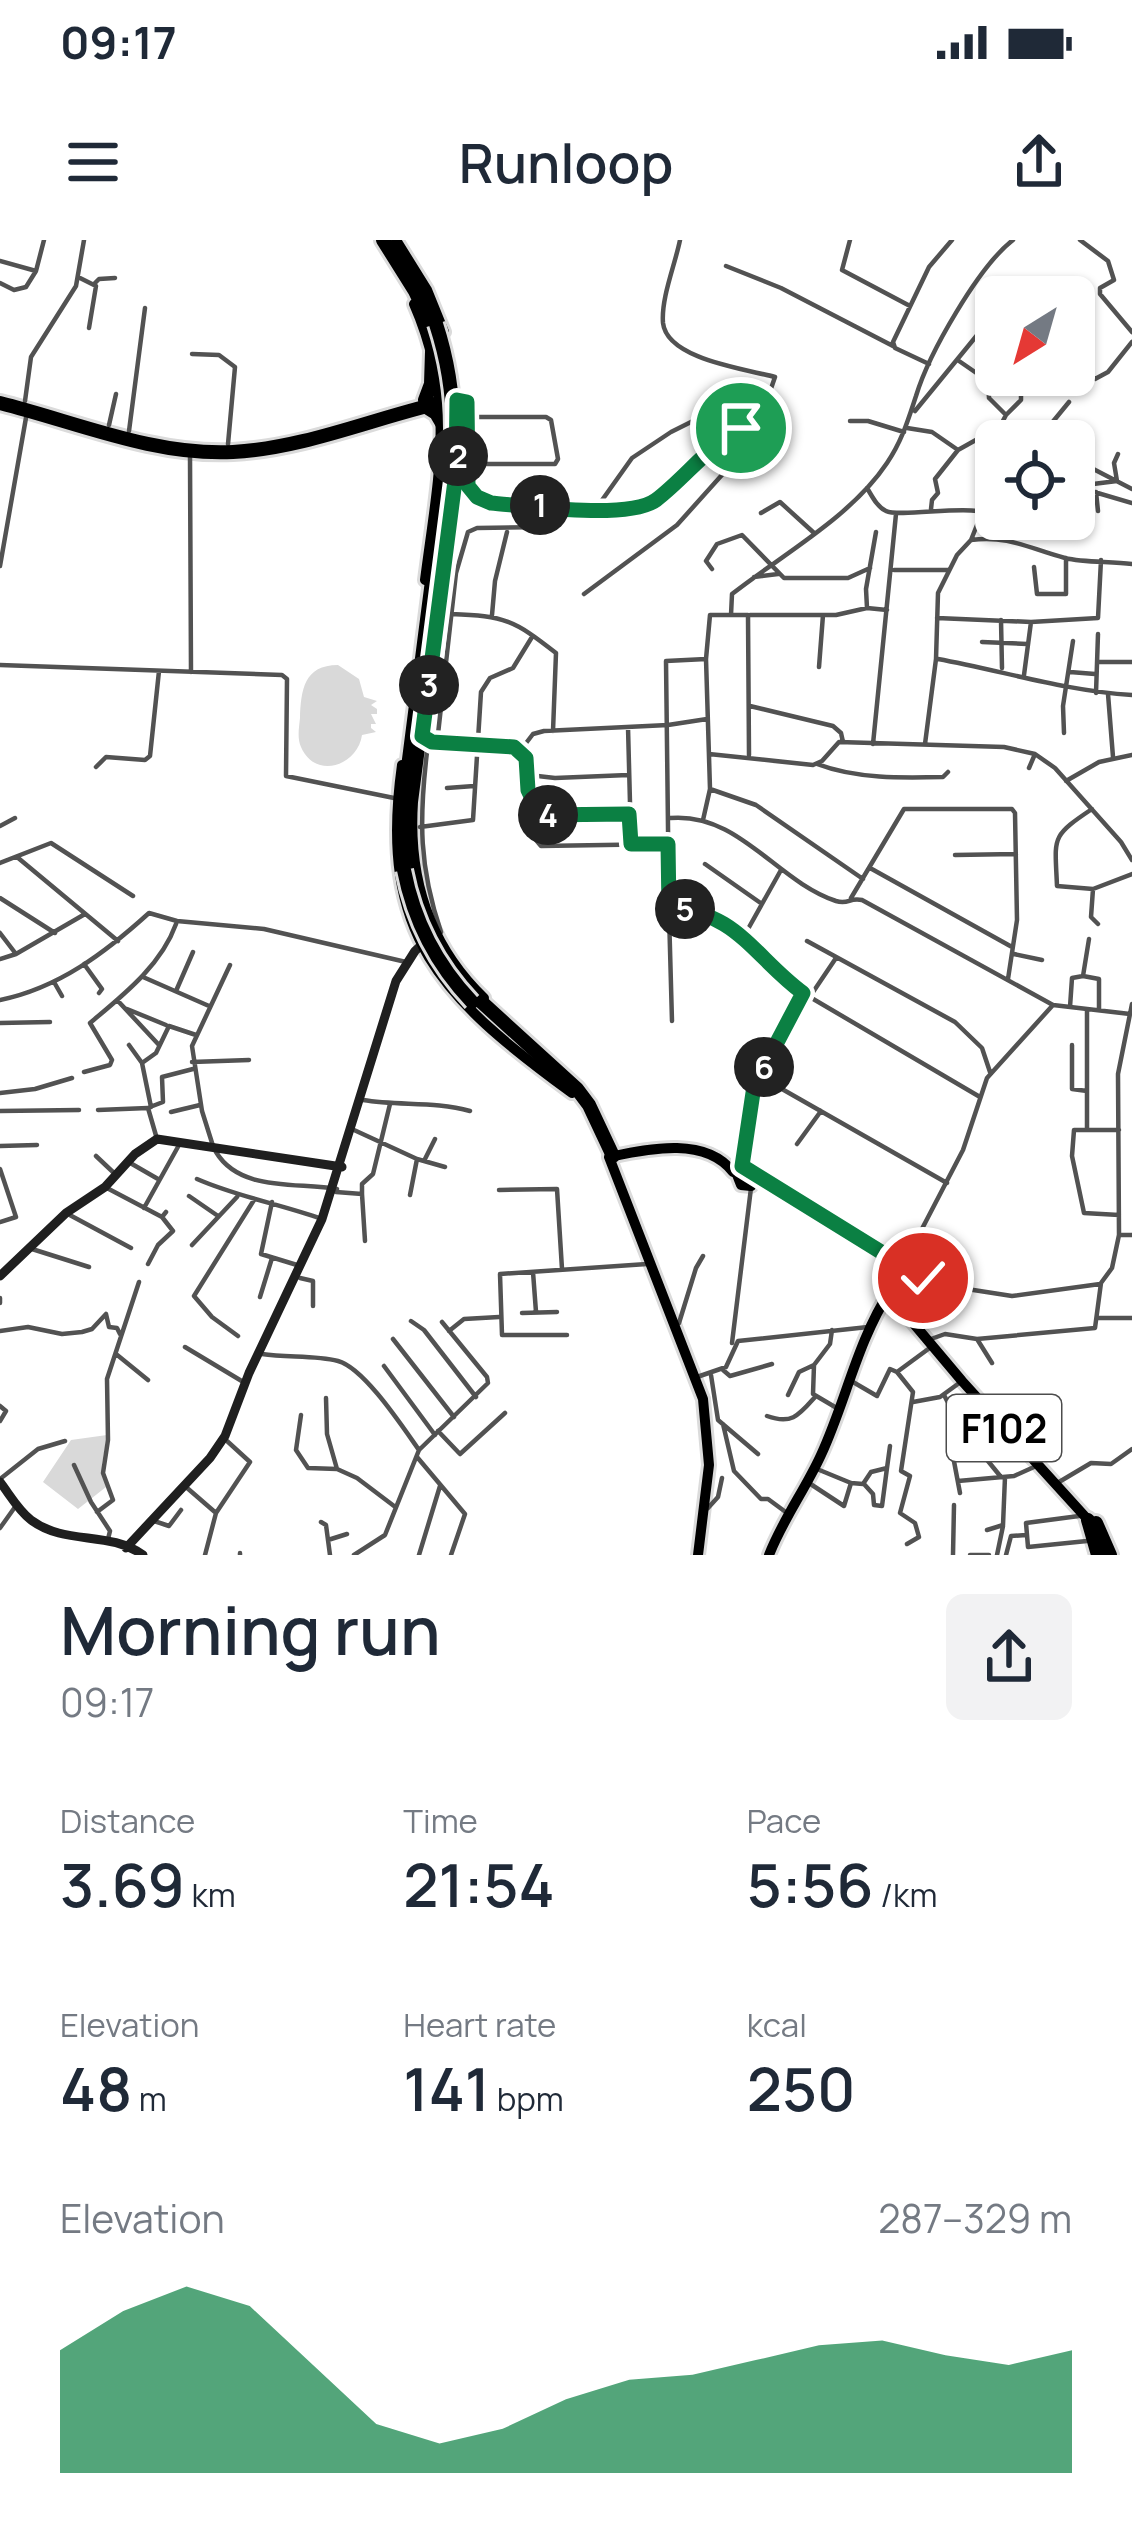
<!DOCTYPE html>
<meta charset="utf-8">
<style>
body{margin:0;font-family:Manrope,sans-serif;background:#f2f2f3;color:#1f2937;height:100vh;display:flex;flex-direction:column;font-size:45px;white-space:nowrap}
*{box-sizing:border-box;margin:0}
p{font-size:39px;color:#747a83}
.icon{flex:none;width:66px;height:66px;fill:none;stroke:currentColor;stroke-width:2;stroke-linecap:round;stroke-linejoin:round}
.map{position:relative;height:1315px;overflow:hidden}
.sheet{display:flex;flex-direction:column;background:#fff;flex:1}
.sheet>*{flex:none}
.needle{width:78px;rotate:217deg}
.fabs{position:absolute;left:975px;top:36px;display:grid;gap:24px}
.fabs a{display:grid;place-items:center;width:120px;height:120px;border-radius:18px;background:#fff;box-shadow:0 3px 9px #0004;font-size:60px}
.pin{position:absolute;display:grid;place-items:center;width:102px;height:102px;color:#fff;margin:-51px;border:6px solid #fff;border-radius:50%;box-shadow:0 3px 12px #0007}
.km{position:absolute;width:60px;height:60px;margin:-30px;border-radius:50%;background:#222;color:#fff;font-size:33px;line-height:60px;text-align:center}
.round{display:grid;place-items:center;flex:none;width:126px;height:126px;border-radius:18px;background:#f2f2f3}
.head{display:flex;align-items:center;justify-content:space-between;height:204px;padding:0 60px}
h1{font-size:66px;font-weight:600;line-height:90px}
.metrics{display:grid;grid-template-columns:repeat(3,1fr);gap:18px;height:204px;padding:12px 60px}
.metrics div{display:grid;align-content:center}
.metrics b{font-size:60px;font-weight:600}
.metrics small{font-size:33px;font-weight:400}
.metrics p{font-size:33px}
.chart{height:336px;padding:24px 60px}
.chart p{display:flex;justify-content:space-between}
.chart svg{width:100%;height:216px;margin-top:12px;fill:#0b8043;opacity:.7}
.status{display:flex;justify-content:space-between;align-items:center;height:84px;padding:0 60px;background:#fff;direction:ltr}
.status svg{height:33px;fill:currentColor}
header{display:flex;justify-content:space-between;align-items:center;height:156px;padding:0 60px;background:#fff;font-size:54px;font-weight:600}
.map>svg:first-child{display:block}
</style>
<div class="status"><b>09:17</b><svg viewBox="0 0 49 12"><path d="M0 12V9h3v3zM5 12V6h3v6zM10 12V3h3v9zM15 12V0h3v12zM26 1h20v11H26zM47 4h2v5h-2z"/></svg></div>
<header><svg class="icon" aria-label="menu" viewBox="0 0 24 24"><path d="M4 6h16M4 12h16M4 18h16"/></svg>Runloop<svg class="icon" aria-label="share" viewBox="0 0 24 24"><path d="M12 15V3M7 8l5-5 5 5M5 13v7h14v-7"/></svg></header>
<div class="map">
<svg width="1132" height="1315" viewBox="0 0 1132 1315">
<rect width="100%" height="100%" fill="#fff"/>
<path fill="#d9d9d9" d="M338,425l21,14 5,18 13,4 -6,4 6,4v5h-6l5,10h-5v4l5,4 -14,3c-4,30 -46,46 -61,12 -4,-9 -2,-19 -1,-29 1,-28 4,-53 38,-53z
M107,1195l-5,29 4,23 -28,22 -35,-27 28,-42z"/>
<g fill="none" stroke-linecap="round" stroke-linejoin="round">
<g stroke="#dbdbdb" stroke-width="16">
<path id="primary" d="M396,0l31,50 17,42
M414,64c43,98 24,174 11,276
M457,223l-44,339c-5,76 16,143 71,196
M402,525c-24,171 39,232 170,328
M742,926l11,12 -2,8 -10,-1 -7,-18z
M751,935l167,98
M889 1048a18 18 0 1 1 36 0a18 18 0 1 1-36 0Z
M898,1065l64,76 128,141
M698,1315l11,-90 -6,-66 -94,-242c39,-8 96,-21 124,15
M769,1315c14,-36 36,-65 52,-100 25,-54 36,-113 69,-164"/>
</g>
<g stroke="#dbdbdb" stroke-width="20">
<path id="highway" d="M383,0l32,51 16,34
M425,160l6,-16 1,-32
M0,163c76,19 154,53 233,49 76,-4 150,-38 224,-53
M425,166l11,7 7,12
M404,630l-1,-64 43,-334
M476,757l101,92 12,16 24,51
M1088,1280l10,35
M1096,1283l14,32"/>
</g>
<path stroke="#525252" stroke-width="4.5" d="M850,0l-8,30 68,36
M1080,0l28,21 6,19 -14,8v6l32,38
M0,21l36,10
M726,26l55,22 112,58
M80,38l16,8 -7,42
M0,43l14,7 12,-3 10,-16 8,-31
M95,43l4,-4 16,-1
M192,114l27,1 16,12 -7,77
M959,121l29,20 1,17 17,17
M929,124l-34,-16 -2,-6 36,-75 23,-27
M1083,131l12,8 13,-7 24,-30
M460,159l7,3 1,84 9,11 14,6 124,8 27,-4 16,-9 77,-69h22l18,-52c-30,-8 -108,-18 -112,-54 -2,-25 12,-58 17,-83
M25,161l6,-44 45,-71 8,-46
M915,171l72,-88
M468,177h78l5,3 7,39 -3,5h-87
M850,181h18l36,11
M109,185l7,-31
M907,188l25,4 26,18 25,-14 33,5
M129,191l16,-123
M995,196l11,-21 15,-15v-7
M1037,201l32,-39
M190,217l1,215
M1074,219l58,30
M1074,246l58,17
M1077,246l40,-5 -3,-18 4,-9
M867,248c5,8 10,19 19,23 12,6 69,-4 91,0l4,4 -10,25 -14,15 -19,38 -2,66 -11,85
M1096,252l2,19
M931,269l1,-9 6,-7 -3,-14 23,-29
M595,270l37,-52 39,-26 38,-19
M982,271l14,-10
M761,273l19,-11 33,30
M971,300c38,-5 59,9 94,18 20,5 46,3 67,6
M0,326l27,-154
M1034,327l3,27h29v-36
M712,329l-6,-8 11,-17 25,-9 42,43h64l22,-10
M894,330h54
M754,337l24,-3
M584,354l93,-69 70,-78 10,-18
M867,368l-1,-19 10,-57
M451,374c54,2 63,6 105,39l-3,78
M492,375l3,-34 12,-49
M731,375l1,-21c51,-40 119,-77 155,-131 15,-22 21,-43 29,-67 13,-43 63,-130 97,-156
M750,375h86l31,-7 20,2
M937,378l94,4 67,-4 3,-58
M1001,380l1,48
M982,402l45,2
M706,419l-40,2 3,249 24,-1 28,11 82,73 177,104
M938,419c65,12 128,32 194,36
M1098,422h34
M0,425l282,10 5,4 -1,97 108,22
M819,427l4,-52
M1070,432l25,2
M1024,435l7,-53
M1096,453l2,-59
M1108,454l5,63
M750,466l83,20 8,7 2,9
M628,487l3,114
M1064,493l-1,-27 10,-65
M437,503l19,-170 12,-41 9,-4 68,-1
M873,504l23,-230
M423,506c23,-9 74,-5 97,5 11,15 4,23 8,39 6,26 14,18 8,50l5,6 127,-2
M520,511l13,-17 11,-3 124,-6 39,-6
M427,512c-8,68 -8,115 14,180
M709,514l104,11 9,-4 17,-19 165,5 31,7 20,14 66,74 11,18
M817,524c39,15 85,14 126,13l5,-5
M96,527l10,-10 39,3 5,-4 9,-85
M1029,528l6,-14
M529,535l26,3 73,-3
M1066,541l33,-19 33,-7
M447,548l27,-2
M710,549l46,16 107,74
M1092,569c-42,28 -37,28 -35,77l36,3 39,-15
M540,575l89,-1
M670,578c69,-6 106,63 166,83 13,4 13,-4 26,-1l191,105 77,9
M703,580l7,-31 -4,-130 4,-44h38l1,140
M0,586l15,-8
M420,587l53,-7 8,-128 9,-14 23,-10 19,-31
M955,615l61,-1
M17,617l101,84
M0,623l51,-20 82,53
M705,624l57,40
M870,628l142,79
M1093,649l-2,28 7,7
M0,658l55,35
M851,658l53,-89h108l3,4 2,107 -9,59
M669,673l3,108
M0,693l16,21
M743,698l38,-68
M807,701l148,81 27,26 8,24
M1014,714l28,6
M0,719l16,-5 69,-40
M84,724l18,25 -3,4
M1083,736l16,3v31
M143,737l66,29
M54,742l8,14
M176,751l17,-39
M809,758l27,-40
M0,760c59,-12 106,-48 149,-87l28,8 87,8 142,33
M118,761l41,44
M1070,767l2,-29 11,-2 6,-37
M127,769l39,16
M0,783l50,-1
M129,805l13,18 9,44
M1072,805v44l15,2
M192,822l57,-2
M142,823l14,-10 13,-27 27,9
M84,832l26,-7 2,-5 -22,-37c32,-27 71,-57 86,-99
M759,836l188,107
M0,853l35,-4 37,-11
M363,860c36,6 72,1 107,11
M150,867l13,-5 -1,-25 31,-8
M98,870l50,-2 9,31
M0,871l79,-1
M171,872l29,-7
M1087,889v-119
M354,890l63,29 -7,36
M1119,890h-45l-2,26 12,57 35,2
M797,904l24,-33
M0,906l37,-1
M213,906l-11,-35 -10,-65 38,-81
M216,912c24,40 81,30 121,37
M96,916l18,17
M417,919l28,8
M424,921l11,-22
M132,924l26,15
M742,926l10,-73 51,-100
M0,929l16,48 -16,5
M197,939c41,18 83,25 125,40
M105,947l57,30 4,-5
M499,950l58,-1 5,80
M336,952l26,2v-10l11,-10 17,-70
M362,954l3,47
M189,956l29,20
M272,962l-11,52 36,11
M144,968l35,-63
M66,973l65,35
M1119,995h13
M192,1005l45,-48
M32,1009l57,18
M148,1024l10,-19 15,-14 -11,-14
M533,1032l3,40
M899,1033l64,-123 24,-72 66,-73
M300,1038l13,3v25
M923,1038l24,9
M922,1054l45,-5 45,7 88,-12
M260,1057l12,-39
M0,1058v5
M522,1073l35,-1
M1097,1078h35
M411,1081l13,9 52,67
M679,1083l17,-55 7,-12
M832,1090l-2,14 -16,21 -1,29 22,13
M0,1091l28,-4 34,7 20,-2 10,-3 14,-15 3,13 8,1 3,6
M449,1091l15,-12 35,-2
M567,1095h-65l-2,-61 147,-10
M238,1096l-26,-19 -18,-21 60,-96
M393,1099l61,78
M931,1099l14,-5 32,5 118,-11 6,-45 11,-15 7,-33 -1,-161 14,-70
M977,1099l15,24
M732,1103l19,-155
M185,1107l60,36
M116,1114l32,26
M262,1114c25,4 52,1 76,7 26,7 64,65 81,89
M384,1126l51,69
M723,1130l7,6 42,-12
M897,1132l16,20 -12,79 9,5 -10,37 15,10 4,14 -12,7
M711,1135l7,45 40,34
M697,1137l29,-10 12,-26 130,-14
M853,1142l24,14 13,-27 7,3 34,-25
M788,1155l11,-23 15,-7
M944,1155l17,33 40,49
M326,1158l1,36 10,35
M913,1162l27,-5 22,-16
M0,1166l6,5 -6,10
M301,1175l-5,35 12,18 29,1 20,9 37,28
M767,1176c25,9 32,-1 48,-19
M723,1184l11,47 27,28h7l19,14
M438,1191l22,23 45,-41
M417,1217l48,57 -14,41
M986,1218l24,-18
M74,1225l17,37 19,29 -2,8
M817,1229l34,14 12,1 8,-12 16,-4 3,-22
M0,1239l38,-30 27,-8
M958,1241l56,-5 20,-9
M1059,1242l32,-19 20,1 21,-15
M809,1243l35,23 7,-23
M864,1244l9,10 1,11 8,1 5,-38
M186,1247l30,26
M960,1253l-11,-58 12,-7
M708,1268l10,-11 4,-19
M97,1272l16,-12 -10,-27 5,-33 -1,-61 32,-97
M1079,1276l-53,7 2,24 59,-6
M154,1281l15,5 12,-16
M321,1282l5,3 4,30
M0,1288l15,-21
M987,1290l16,-5 2,-48
M328,1300l19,-6
M205,1315l11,-42 34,-51 -23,-21
M240,1315v-2
M354,1315l31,-20 34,-85 69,-67 -1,-6 -45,-55
M419,1315l21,-69
M953,1315l1,-50
M970,1315h19
M997,1315l6,-29
M1006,1315l5,-19 15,-1"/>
<path stroke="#1f1f1f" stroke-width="9" d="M0,1036l66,-63 39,-26 30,-33 22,-15 185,28
M0,1242c10,13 18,28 31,38 35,26 77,10 112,35
M126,1308l84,-90 15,-22 24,-63 73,-154 74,-238 19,-30 13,-12"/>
<use href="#primary" stroke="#000" stroke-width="10"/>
<use href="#highway" stroke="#000" stroke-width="14"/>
<g stroke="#dbdbdb" stroke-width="20" stroke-linecap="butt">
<path id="highway-bridge" d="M436,84c16,49 21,97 14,148
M404,630c10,52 32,94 68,132"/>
</g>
<use href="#highway-bridge" stroke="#000" stroke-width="14"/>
</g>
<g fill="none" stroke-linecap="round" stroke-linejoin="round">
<g stroke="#fff" stroke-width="24">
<path id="route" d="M741,188c-31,16 -56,50 -85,72 -27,20 -129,6 -165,3l-14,-6 -9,-11 -1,-84 -10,-2 -1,73 -34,263 10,6 82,5 12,11 2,32 12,25 89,-1 2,30h37l1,66c65,-2 86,48 134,83l-49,93 -12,80 181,112"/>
</g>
<use href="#route" stroke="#0b8043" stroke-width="15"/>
</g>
<g text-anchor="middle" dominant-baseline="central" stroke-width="9" stroke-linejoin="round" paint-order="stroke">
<rect fill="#fff" stroke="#4c4c4c" stroke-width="3" x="947" y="1155" width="114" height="66" rx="9"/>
<g font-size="39" font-weight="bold" fill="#000">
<text x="1004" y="1188">F102</text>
</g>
</g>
</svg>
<div class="fabs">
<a><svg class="needle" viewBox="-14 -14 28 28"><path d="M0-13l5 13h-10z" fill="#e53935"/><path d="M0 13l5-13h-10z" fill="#747a83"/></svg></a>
<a><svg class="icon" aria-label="locate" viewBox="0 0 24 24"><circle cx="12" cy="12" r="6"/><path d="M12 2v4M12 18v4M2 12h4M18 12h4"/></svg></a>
</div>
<div class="pin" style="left:741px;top:188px;background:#1e9e55"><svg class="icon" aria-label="arrive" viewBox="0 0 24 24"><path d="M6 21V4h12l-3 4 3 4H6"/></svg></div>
<div class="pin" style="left:923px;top:1038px;background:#d93025"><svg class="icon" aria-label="check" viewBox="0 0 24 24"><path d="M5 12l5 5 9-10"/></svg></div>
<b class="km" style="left:540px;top:265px">1</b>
<b class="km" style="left:458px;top:216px">2</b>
<b class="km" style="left:429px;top:445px">3</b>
<b class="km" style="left:548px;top:575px">4</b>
<b class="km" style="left:685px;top:669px">5</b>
<b class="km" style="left:764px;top:827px">6</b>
</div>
<section class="sheet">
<div class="head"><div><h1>Morning run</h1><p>09:17</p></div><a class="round"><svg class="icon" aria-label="share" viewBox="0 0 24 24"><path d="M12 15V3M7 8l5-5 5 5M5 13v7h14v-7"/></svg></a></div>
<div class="metrics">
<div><p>Distance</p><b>3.69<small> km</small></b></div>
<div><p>Time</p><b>21:54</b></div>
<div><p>Pace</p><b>5:56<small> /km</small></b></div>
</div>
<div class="metrics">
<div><p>Elevation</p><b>48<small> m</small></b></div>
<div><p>Heart rate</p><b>141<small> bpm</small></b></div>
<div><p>kcal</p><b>250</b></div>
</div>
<div class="chart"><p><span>Elevation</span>287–329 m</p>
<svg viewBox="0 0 160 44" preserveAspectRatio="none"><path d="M0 44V19L10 11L20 6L30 10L40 22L50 34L60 38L70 35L80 29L90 25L100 24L110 21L120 18L130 17L140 20L150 22L160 19V44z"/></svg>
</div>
</section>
